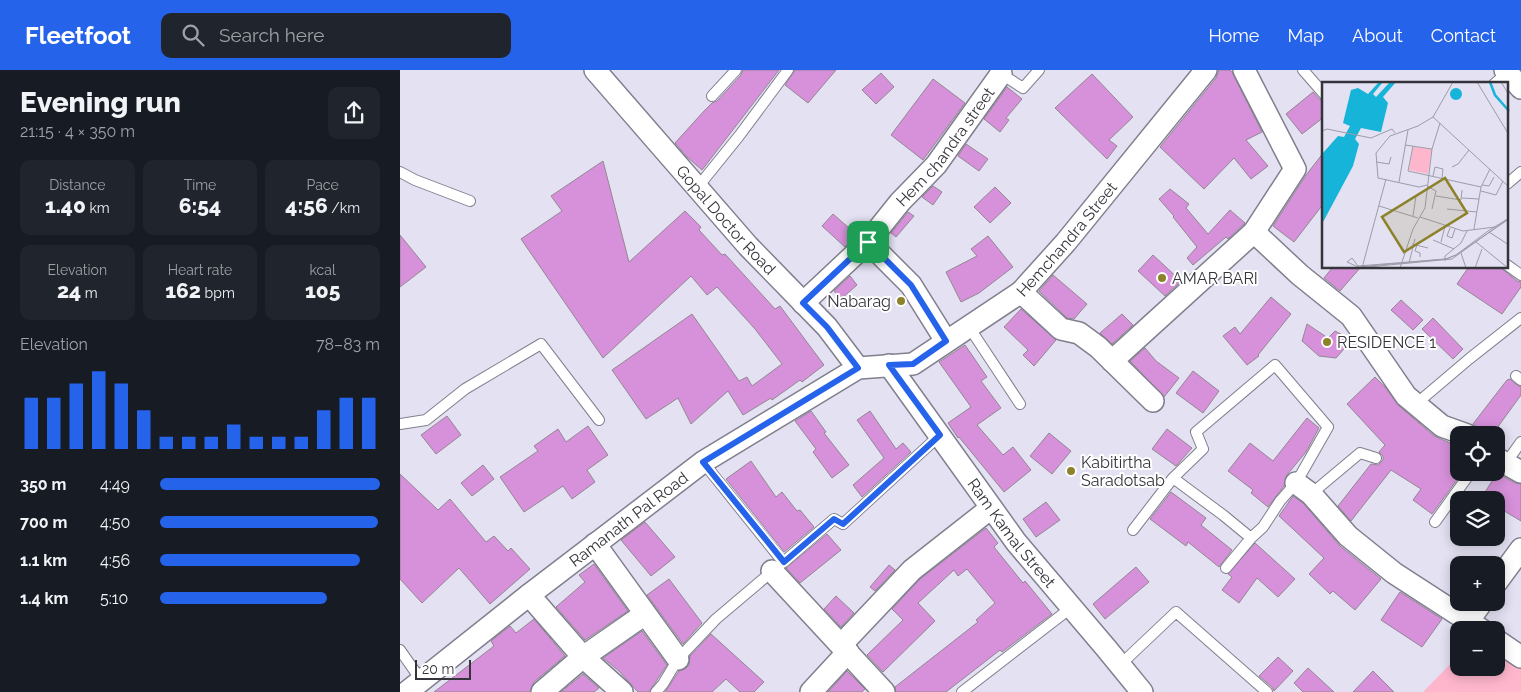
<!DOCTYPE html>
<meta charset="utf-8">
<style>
body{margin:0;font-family:Raleway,sans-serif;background:#20242c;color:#f1f3f6;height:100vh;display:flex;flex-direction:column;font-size:19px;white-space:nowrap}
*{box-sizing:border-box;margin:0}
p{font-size:16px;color:#9ea1a6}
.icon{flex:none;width:28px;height:28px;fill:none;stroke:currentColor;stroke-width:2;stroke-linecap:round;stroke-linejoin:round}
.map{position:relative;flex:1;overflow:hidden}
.sheet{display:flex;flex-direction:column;background:#171b24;width:400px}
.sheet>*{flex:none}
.controls{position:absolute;left:1050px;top:356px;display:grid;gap:10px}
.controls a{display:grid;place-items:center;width:55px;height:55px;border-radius:10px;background:#171b24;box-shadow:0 2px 12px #0003;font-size:25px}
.scale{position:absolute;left:15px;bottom:12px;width:56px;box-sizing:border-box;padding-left:5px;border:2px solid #35343b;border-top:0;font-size:14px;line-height:18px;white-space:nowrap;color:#35343b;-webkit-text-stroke:4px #fff;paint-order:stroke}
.pin{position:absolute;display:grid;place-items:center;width:42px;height:42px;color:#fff;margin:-21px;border-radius:10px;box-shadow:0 2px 8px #0006}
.round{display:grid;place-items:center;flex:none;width:52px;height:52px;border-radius:10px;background:#20242c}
.headline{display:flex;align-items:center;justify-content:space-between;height:85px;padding:0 20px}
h1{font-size:28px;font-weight:800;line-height:38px}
.metrics{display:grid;grid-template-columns:repeat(3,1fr);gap:8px;height:85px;padding:5px 20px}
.metrics div{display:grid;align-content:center;border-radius:10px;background:#20242c;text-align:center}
.metrics b{font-size:21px;font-weight:800}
.metrics small{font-size:14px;font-weight:400}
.metrics p{font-size:14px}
.chart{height:140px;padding:10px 20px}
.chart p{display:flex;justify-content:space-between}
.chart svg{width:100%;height:90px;margin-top:5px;stroke:#2563eb;stroke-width:6}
ul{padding:0 20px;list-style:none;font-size:16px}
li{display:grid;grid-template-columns:80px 60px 1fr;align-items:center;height:38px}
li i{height:12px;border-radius:6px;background:#2563eb}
header{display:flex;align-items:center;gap:30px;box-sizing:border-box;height:70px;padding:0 25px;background:#2563eb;color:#fff}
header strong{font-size:24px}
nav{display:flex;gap:28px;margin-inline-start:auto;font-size:18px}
.search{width:350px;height:45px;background:#20242c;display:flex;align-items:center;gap:12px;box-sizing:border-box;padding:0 18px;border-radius:10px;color:#9ea1a6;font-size:19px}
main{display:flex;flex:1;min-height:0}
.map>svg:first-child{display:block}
</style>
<header>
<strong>Fleetfoot</strong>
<div class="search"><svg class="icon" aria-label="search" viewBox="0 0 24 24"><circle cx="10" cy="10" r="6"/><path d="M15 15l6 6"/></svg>Search here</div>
<nav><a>Home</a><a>Map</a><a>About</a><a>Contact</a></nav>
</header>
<main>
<section class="sheet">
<div class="headline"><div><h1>Evening run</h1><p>21:15 · 4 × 350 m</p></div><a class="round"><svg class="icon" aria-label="share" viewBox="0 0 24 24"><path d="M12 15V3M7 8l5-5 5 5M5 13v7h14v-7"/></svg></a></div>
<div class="metrics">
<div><p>Distance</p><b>1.40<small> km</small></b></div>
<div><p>Time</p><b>6:54</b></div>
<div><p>Pace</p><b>4:56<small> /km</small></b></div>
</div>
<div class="metrics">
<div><p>Elevation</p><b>24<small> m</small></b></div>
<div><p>Heart rate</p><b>162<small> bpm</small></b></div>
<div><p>kcal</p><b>105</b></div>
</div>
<div class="chart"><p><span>Elevation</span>78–83 m</p>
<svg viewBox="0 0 160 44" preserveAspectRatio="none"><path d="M5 44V19M15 44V19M25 44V12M35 44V6M45 44V12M55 44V25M65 44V38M75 44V38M85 44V38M95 44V32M105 44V38M115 44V38M125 44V38M135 44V25M145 44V19M155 44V19"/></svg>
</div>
<ul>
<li><b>350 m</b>4:49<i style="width:100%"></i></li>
<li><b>700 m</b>4:50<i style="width:99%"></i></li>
<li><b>1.1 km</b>4:56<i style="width:91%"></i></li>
<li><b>1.4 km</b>5:10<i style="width:76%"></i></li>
</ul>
</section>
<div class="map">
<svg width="1121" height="622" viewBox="0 0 1121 622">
<rect width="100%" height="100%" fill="#e3e1f2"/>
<path fill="#feb6cc" d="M1096,578l25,16v28h-98l36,-37v13h37z"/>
<path fill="#d691da" stroke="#938793" d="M343,0h36l-77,100 -15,-13 -12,-14 29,-32 8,-8 5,-2 24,-26z
M395,0h41l-28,33 -23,-18z
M819,0h11l2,2 30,60 -16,8 22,26 -17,13 -17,-21 -30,31 -44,-42 56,-69z
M481,3l13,14 -18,17 -14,-14z
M692,4l41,43 -24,23 8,6 -10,13 -52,-51z
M533,9l32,24 -42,57 -32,-25z
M607,17l15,12 -16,19 3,2 -9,12 -16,-13z
M913,22l6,7 5,2v16l-22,17 -16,-20z
M566,74l22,15 -9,12 -21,-15z
M924,82v51l-30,39 -21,-16 33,-51z
M203,91l26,101 56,-51 16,16 -2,3 23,25 3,-1 50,55 5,-3 44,59 -22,17 -2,-2 -28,20 -1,-2 -28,17 -15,-24 -37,33 -13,-26 -32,21 -34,-49 80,-56 47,67 8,-4 5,9 30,-22 -27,-35 -38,-42 -10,8 -16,-19 -88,82 -82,-119 41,-28 -11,-15z
M533,116l9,6 -9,13 -11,-8z
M595,117l16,16 -21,20 -16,-16z
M770,119l19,15 -3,4 22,26 22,-24 15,13 -17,16 -2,-2 -33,28 -6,-7 10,-11 -24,-30 1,-1 -15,-17z
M508,142l6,4 -18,21 -5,-4z
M433,144l24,21 -12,12 -23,-21z
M0,165l26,32 -26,20z
M588,166l25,31 -34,26 -18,9 -15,-30 31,-16 -6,-7z
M753,185l28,26 -16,15 -27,-25z
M932,198h28l-20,23 -16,-13z
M1068,198h33l16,13 4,1v5l-19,27 -45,-30z
M653,205l34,29 -13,15 -7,-1 -28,-27z
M450,206l7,9 -16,14 -7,-8z
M871,227l20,17 -33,41 1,1 -12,9 -24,-29 12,-9 5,7z
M1001,230l22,20 -10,10 -22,-20z
M621,239l35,31 -22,26 -11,-11 5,-5 -24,-23z
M722,244l11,11 -21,19 -12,-11z
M1033,248l30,31 -10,10 -31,-30z
M907,254l21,14 7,-7 17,9 -16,18 -17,-2 -17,-15z
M565,275l22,32 -6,4 20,27 -24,17 26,30 10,-8 18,23 -27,22 -45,-55 -1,1 -10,-15 23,-16 -32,-45z
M745,278l11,13 23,17 -15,19 -34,-36z
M793,301l26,20 -16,22 -27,-20z
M975,307l10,10 13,18 36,31 25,11v30l-27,37 -19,-14 8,-11 -30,-19 -40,51 -13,-15 33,-42 7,1 5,-5v-4l-4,-4 6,-7 -38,-41z
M1110,309l7,6 4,2v8l-29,40h-13l-2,-8 -4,-3 20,-26 14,-18z
M411,341l15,21 -2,1 25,32 -17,13 -19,-26 3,-3 -21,-28z
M470,341l26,38 7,-6 8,9 -49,45 -9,-12 31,-27 -27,-38z
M47,346l14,19 -25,19 -15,-19z
M907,348l12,10 -13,24 -20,24 -2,10 -16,21 -17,-14 2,-3 -25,-19 22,-28 23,18z
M188,356l20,29 -21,15 8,12 -23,17 -9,-13 -39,26 -24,-35 38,-26 -4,-5 24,-17 8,13z
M767,359l25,19 -16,18 -24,-17z
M649,363l22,18 -19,23 -22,-18z
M351,391l25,36 6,-5 15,19 3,-1 14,17 -30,25 -58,-73z
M83,395l11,14 -22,17 -11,-13z
M1097,403l18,10 6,1v37l-25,-15v-6h-9l-5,-3z
M0,404l38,36 12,-11 36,43 8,-6 14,15 3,-3 19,21 -40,35 -31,-36 -37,35 -22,-24z
M771,422l35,26 -5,7 31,25 -13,17 -31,-25 -2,4 -36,-27z
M893,426l10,7 37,43 41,33 -26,31 -22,-19 -3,3 -21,-20 15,-16 -45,-42z
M646,432l14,18 -24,17 -13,-18z
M245,452l30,35 -24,19 -30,-36z
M586,458l12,15 -4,4 29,36 2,-2 27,33 -50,38 -2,-2 -54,42h-50l-1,-5 83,-65 -2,-2 19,-17 -28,-34 -9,7 -4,-6 -36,33 17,18 -52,51 -16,-17 36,-35 -11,-11 28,-30z
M427,464l14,16 -41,33 -14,-15z
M855,473l40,36 -17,18 -21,-19 -18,25 -17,-13 10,-13 -4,-3z
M194,494l34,47 -43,29 -29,-33 29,-25 -6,-7z
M489,495l6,5 -20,21 -5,-4z
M736,497l13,15 -44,37 -12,-15z
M269,509l33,44 -19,21 -36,-49z
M1000,522l42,27 -20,28 -41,-27z
M436,526l18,17 -13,14 -17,-18z
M134,549l31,37 -31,26 -4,10h-96l60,-46 -3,-5 19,-15 6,7z
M242,561l25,34 -18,27h-11l-19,-21 -16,-13z
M311,564l53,48 -10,10h-14l-14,-13 -14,13h-47l14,-21 6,-2 4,-4 1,-9z
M878,587l15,14 -19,20 -2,-4 -13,-11z
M908,598l26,24h-31l-9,-9z
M447,601l18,18 -3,3h-34z
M973,601l21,21h-41z
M183,604l16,14 -5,4h-33z"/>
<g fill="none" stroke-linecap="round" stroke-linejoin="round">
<g stroke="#807f8e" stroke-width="12">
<path id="service" d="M903,0l21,24
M600,3l23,15 16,-18
M1094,14l13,-11
M312,26l24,-26
M0,102l15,8 55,21
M1107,114l14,-12
M297,118l42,-52 49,-66
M1107,195l14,10
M569,257l51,77
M1116,306l5,4
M1016,334l53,-45 52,-41
M0,354l26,-4 39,-31 76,-45 58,76
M303,392l80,100
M1106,393l15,-21
M773,408l50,37 28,23
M911,424l49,-41 16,5
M1035,452l36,-50
M733,460l40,-52 30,-29 -7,-17 79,-67 53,62 -32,56 -16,18 -17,26 -12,11 -25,30
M0,580l21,30
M720,595l56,-53 91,80
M256,622l7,-8 15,-25 38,-40 118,-100 9,5 97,-89
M562,622l110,-85"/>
</g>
<g stroke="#807f8e" stroke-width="24">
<g id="minor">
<path id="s1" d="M195,0l153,176 79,81 31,41"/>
<path d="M1105,0l16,18"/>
<path d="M854,162l46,43 51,41 55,80 36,30 25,9"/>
<path d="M468,172l43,43 35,56"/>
<path d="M621,222l40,37 18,4 19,14 55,54"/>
<path id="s2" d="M403,233l65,-61 32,-40 36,-37 65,-91"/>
<path d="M712,291l142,-129 41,-63 -51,-99"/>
<path id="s3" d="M489,295l127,177 90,106 36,44"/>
<path d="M1096,388l25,14"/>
<path d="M896,413l15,11 37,42 46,37 88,57"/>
<path d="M195,474l83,115"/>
<path d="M372,501l112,121"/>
<path d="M1096,513l25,-34"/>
<path d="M129,525l54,62 39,35"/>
<path d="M1069,550l13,-18"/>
<path d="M1096,570l25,17"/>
<path d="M441,575l71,-75 79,-62"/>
<path id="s4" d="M7,622l122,-97 174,-133 155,-94 55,-4 108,-72 45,-50 140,-172"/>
<path d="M142,622l41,-35 62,-43"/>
<path d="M411,622l37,-40"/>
</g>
</g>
<use href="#service" stroke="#fff" stroke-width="10"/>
<use href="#minor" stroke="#fff" stroke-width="21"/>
</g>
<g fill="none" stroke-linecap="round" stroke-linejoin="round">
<g stroke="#fff" stroke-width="10">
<path id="route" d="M468,172l43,43 35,56 -33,23 -24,1 51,70 -97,89 -9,-5 -50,43 -81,-100 155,-94 -31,-41 -24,-24z"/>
</g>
<use href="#route" stroke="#2563eb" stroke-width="6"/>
</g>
<g fill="#8c822a" stroke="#fff" stroke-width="2">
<circle cx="762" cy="208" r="5"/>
<circle cx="501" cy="231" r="5"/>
<circle cx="927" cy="272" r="5"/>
<circle cx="671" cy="401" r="5"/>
</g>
<g text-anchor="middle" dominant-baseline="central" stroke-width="4" stroke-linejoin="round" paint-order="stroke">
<g font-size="16" fill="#35343b" stroke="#fff">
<text stroke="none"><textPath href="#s2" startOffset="212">Hem chandra street</textPath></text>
<text stroke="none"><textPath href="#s1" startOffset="199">Gopal Doctor Road</textPath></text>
<text stroke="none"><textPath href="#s4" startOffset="811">Hemchandra Street</textPath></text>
<text stroke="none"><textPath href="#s4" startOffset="281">Ramanath Pal Road</textPath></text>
<text stroke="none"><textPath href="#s3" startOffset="208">Ram Kamal Street</textPath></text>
</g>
<g font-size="16" fill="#35343b" stroke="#fff" text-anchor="start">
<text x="772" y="208">AMAR BARI</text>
<text x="491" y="231" text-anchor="end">Nabarag</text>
<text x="937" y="272">RESIDENCE 1</text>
<text x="681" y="392">Kabitirtha<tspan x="681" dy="18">Saradotsab</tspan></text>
</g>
</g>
<g transform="translate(922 12)">
<rect width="186" height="186" fill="#e3e1f2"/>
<path d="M91,65l19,2 -4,25 -19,-4z" fill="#feb6cc"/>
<path d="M57,0h4l-10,12 3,3 14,-15h6l-13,15 5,6 -7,29 -20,-4 -6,11 4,5 -6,22 -31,58v-70l16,-18 6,1 6,-11 -7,-3 8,-33 7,-2 10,6zM128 12a6 6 0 1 1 12 0a6 6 0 1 1-12 0Z" fill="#17b4da"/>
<path fill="none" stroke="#17b4da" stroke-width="2.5" d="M168,0l5,13 14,16"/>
<path fill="none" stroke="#9d9ca9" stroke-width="1" d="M155,0l32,53M179,0l8,13M111,35l76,70M0,49l5,-2 44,9 21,-9 3,4M83,63l27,4M91,64l-5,25 73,16M54,80l13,2 2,-7M130,85l6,-3 11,-14M111,94l2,-9 8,2 -1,9M77,100l9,-52M105,103l-8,2 -41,-9 -2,-25 14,-17 28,-10 15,-9 20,-35M160,103l7,1 5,-9M105,104l9,5 -4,18M159,109l15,4 7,-14M114,114l25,4 1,-10M140,116l17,1M57,124l39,12M125,127l30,3M91,134l3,-20M98,135l43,14 32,-4M187,136l-21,13 -32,24 -10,4 -88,7 -6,-8 -5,4 11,5 88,-8 10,-4 53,-36M128,146l-3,8 5,2 3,-9M152,147l7,-42 9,-18M167,150l20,13M111,158l21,9M119,160l4,-16M154,160l32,26M90,162l16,4M95,163l-2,6 5,2v4M139,171l5,15M123,179v-5l16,-13 6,-12M87,181l6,-24M35,186l95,-9 57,-41M40,186l24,-89M78,186l13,-39 12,-21 7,-59 8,-26M153,186l7,-19"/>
<path fill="#8c822a" fill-opacity="0.15" stroke="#8c822a" stroke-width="2.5" d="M123,96l22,35 -63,39 -22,-35z"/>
<rect width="186" height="186" fill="none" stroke="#35343b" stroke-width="2.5"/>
</g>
</svg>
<div class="controls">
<a><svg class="icon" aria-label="locate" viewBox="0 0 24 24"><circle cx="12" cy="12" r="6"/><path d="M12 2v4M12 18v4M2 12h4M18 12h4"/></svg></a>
<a><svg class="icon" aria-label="layers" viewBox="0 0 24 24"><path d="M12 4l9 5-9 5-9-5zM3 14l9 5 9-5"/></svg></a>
<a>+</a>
<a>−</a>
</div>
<div class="scale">20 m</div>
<div class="pin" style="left:468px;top:172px;background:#1e9e55"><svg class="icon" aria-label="arrive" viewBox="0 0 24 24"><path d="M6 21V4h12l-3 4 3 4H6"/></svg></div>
</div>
</main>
